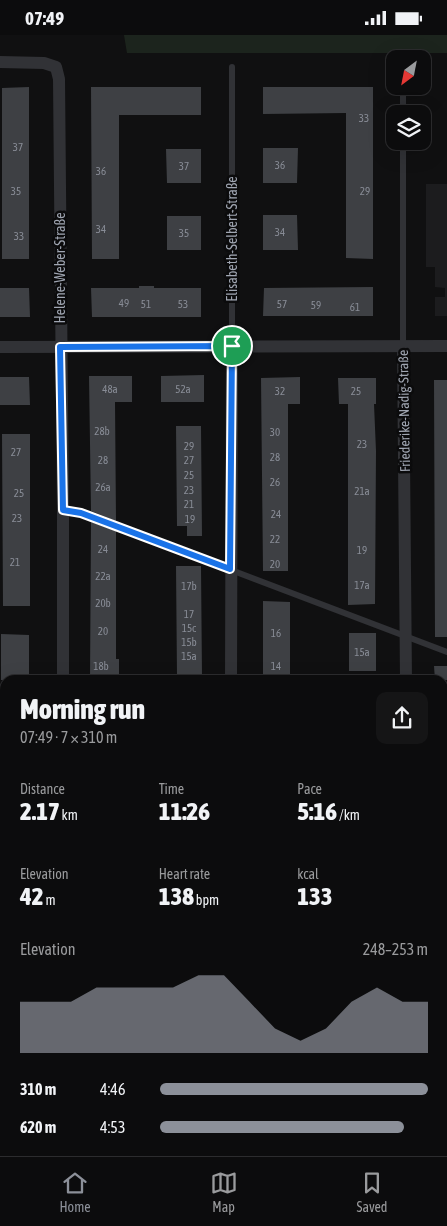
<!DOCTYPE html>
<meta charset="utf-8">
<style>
body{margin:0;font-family:"Asap Condensed",sans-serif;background:#151516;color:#f1f3f6;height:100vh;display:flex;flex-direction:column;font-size:19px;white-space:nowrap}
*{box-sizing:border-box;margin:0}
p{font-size:16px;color:#9a9b9d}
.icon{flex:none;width:28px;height:28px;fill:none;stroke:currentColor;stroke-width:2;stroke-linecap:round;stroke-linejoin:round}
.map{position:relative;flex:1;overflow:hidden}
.side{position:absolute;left:0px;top:640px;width:448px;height:481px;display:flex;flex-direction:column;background:#0c0c0d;border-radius:15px 15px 0 0;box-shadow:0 5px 20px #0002,0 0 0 1px #2c2c2e}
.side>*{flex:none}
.needle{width:32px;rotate:212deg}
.tools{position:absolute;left:386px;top:15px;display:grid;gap:10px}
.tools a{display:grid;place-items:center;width:45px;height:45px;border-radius:10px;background:#0c0c0d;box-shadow:0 5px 20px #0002,0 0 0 1px #2c2c2e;font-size:25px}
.pin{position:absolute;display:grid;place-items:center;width:42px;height:42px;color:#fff;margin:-21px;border:2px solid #fff;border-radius:50%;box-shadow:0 1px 5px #0007}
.round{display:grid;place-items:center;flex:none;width:52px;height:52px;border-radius:10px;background:#151516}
.head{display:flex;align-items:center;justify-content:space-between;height:85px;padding:0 20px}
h1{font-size:28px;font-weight:800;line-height:38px}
.stats{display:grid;grid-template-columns:repeat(3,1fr);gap:8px;height:85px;padding:5px 20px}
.stats div{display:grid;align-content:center}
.stats b{font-size:25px;font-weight:800}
.stats small{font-size:14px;font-weight:400}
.stats p{font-size:14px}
.chart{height:140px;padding:10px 20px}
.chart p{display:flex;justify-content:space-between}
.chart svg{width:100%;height:90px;margin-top:5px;fill:#8c9099;opacity:.7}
ul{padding:0 20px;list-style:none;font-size:16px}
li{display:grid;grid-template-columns:80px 60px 1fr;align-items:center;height:38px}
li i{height:12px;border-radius:6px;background:#8c9099}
.status{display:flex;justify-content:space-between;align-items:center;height:35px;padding:0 25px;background:#0c0c0d;direction:ltr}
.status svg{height:14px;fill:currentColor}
.dock{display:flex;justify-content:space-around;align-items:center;height:70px;border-top:1px solid #2c2c2e;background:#0c0c0d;font-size:14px;color:#9a9b9d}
.dock a{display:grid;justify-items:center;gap:2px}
.dock .active{color:#8c9099}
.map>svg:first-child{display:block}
</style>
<div class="status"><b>07:49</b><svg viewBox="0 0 49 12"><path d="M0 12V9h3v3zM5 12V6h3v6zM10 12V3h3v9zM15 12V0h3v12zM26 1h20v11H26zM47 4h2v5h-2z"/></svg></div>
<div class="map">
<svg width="447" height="1121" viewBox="0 0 447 1121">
<rect width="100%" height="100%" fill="#101011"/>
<path fill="#1c1c1e" d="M426,149h21v132h-12v-19h10v-9l-10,-1v-20h-9z"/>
<path fill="#1c241d" d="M124,0h323v18h-320z
M443,820h4v93l-4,8z
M0,821h5v172h-5z
M447,1012v109h-60l3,-5h52v-99z"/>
<path fill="#3e4044" d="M29,52v172h-27v-171z
M91,52h110v28h-82v144h-27z
M263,52h110v172l-27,-1v-145l-83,1z
M263,113h35l-1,35h-34z
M166,114h35v34h-34z
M263,180h34l1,35h-35z
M167,181h34v34h-34z
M139,251h15v2h47v29h-109l-1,-29h48z
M373,252v29h-110l1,-28z
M0,253h29l1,29h-30z
M204,340v27h-43v-26z
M89,341h43v26h-17l1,119 -25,-10z
M0,342h29l1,28h-30z
M300,342v27h-12v167h-25l-2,-193z
M338,343h38v26h-2l2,47 -1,153 -27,1v-201h-9z
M434,345h13v257h-12z
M176,391h25l1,110h-15v-10h-10z
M2,399h28v172h-27z
M91,487l25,9v128h3v21h-29z
M176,531h25l1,111h-25z
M263,566l27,1v78h-27z
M349,598h27v38h-27z
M1,599l28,1v45h-28z
M434,631h13v14h-12z"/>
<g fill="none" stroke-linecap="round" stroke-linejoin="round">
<path stroke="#313236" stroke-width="6" d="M232,32v279
M403,51v28
M403,311v-205
M63,475l18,3 366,139
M442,993l5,2
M106,1121v-5
M259,1121l3,-5"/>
<path stroke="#313236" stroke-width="12" d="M0,27l44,1 12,4 3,12 4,431v170
M403,311l3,334
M0,312l447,-1
M231,645l1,-334
M0,797h5
M442,798h5
M442,976l5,-8
M0,1005h5
M366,1121l2,-5"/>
</g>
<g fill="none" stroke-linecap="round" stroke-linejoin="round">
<g stroke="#fff" stroke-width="10">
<path id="route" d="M232,311l-2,223 -149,-56 -18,-3 -3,-163z"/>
</g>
<use href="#route" stroke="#1a73e8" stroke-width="6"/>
</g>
<g text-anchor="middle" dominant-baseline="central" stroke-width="5" stroke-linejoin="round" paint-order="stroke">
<g font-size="11" fill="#888c96">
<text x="364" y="83">33</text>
<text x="18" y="112">37</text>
<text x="280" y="130">36</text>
<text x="184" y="131">37</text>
<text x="101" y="136">36</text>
<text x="16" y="156">35</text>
<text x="365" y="156">29</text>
<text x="101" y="194">34</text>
<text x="280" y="197">34</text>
<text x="184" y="198">35</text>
<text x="19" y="201">33</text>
<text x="124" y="268">49</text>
<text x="146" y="269">51</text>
<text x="183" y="269">53</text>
<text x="282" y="269">57</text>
<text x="316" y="270">59</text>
<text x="355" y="272">61</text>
<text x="110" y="354">48a</text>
<text x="183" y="354">52a</text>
<text x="280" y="356">32</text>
<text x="356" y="356">25</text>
<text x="102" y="396">28b</text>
<text x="275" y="397">30</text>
<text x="362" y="409">23</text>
<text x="189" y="411">29</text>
<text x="16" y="417">27</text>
<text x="275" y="422">28</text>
<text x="103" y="425">28</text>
<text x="189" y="425">27</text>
<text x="189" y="440">25</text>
<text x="275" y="447">26</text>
<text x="103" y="452">26a</text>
<text x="189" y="455">23</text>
<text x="362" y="456">21a</text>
<text x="19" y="458">25</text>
<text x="189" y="469">21</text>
<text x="276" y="479">24</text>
<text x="17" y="483">23</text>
<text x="190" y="484">19</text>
<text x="275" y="504">22</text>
<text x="103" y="514">24</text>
<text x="362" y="515">19</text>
<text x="15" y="527">21</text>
<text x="275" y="529">20</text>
<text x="103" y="541">22a</text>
<text x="362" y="550">17a</text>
<text x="189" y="551">17b</text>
<text x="103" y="568">20b</text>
<text x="189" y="579">17</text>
<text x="189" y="593">15c</text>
<text x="103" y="596">20</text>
<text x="276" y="598">16</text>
<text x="189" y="607">15b</text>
<text x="362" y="617">15a</text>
<text x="189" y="621">15a</text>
<text x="101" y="631">18b</text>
<text x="276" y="631">14</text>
</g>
<g font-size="14" fill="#a0a6b2" stroke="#0b0b0c">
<text transform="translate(232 204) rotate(-90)">Elisabeth-Selbert-Straße</text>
<text transform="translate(60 233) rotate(-90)">Helene-Weber-Straße</text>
<text transform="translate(404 376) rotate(-91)">Friederike-Nadig-Straße</text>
</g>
</g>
</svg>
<div class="tools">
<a><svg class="needle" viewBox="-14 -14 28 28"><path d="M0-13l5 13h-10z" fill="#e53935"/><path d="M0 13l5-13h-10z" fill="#9a9b9d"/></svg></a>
<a><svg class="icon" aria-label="layers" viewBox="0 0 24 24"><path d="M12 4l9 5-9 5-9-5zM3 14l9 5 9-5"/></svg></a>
</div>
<div class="pin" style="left:232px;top:311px;background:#1e9e55"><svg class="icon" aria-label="arrive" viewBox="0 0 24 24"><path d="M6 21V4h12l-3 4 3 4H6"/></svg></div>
<section class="side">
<div class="head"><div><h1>Morning run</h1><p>07:49 · 7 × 310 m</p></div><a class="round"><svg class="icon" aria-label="share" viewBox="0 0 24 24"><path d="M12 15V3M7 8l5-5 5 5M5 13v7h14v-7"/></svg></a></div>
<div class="stats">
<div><p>Distance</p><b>2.17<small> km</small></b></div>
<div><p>Time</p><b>11:26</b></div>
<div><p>Pace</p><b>5:16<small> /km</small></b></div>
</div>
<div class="stats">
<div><p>Elevation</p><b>42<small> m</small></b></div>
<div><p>Heart rate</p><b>138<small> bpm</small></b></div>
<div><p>kcal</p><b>133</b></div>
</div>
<div class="chart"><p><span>Elevation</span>248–253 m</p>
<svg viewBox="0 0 160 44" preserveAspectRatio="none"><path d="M0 44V19L10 19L20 19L30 12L40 12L50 12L60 12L70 6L80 6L90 19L100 32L110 38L120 32L130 19L140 12L150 19L160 19V44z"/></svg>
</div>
<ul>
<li><b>310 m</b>4:46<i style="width:100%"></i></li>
<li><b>620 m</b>4:53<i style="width:91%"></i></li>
</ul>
</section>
</div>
<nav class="dock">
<a class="active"><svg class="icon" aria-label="home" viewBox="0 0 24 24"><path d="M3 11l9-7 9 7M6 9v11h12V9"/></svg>Home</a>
<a><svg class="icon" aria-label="map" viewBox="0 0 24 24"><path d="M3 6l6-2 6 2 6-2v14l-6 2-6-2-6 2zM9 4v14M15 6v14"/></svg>Map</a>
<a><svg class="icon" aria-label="saved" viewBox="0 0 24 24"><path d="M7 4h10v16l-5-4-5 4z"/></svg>Saved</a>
</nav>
